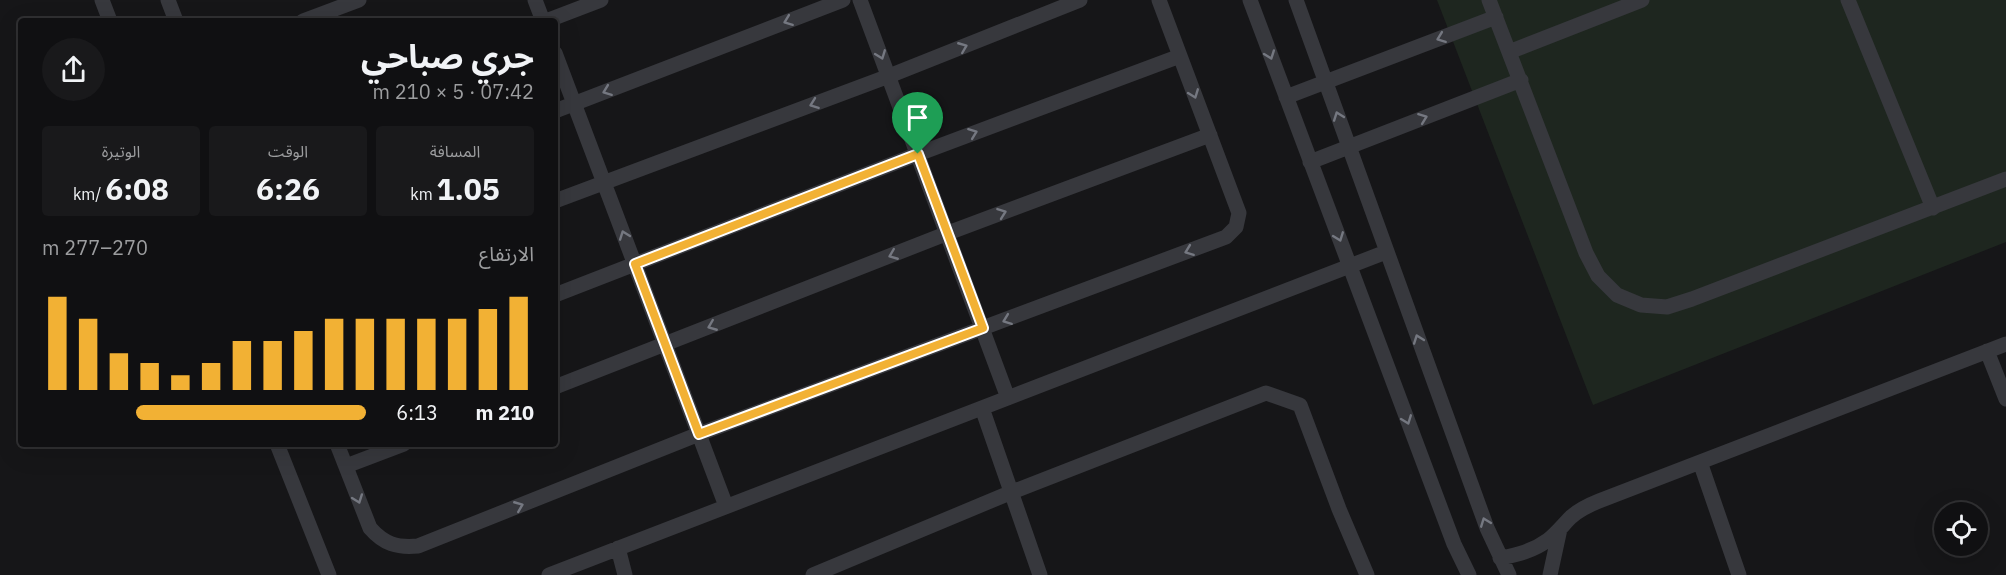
<!DOCTYPE html>
<html lang="ar">
<meta charset="utf-8">
<style>
body{margin:0;font-family:"IBM Plex Sans","Noto Sans Arabic",sans-serif;background:#19191b;color:#f1f3f6;direction:rtl;height:100vh;display:flex;flex-direction:column;font-size:22px;white-space:nowrap}
*{box-sizing:border-box;margin:0}
p{font-size:20px;color:#9c9d9f}
.icon{flex:none;width:33px;height:33px;fill:none;stroke:currentColor;stroke-width:2;stroke-linecap:round;stroke-linejoin:round}
.map{position:relative;flex:1;overflow:hidden;direction:ltr}
.sheet{position:absolute;left:18px;top:18px;width:540px;height:429px;display:flex;flex-direction:column;background:#101012;border-radius:6px;box-shadow:0 6px 24px #0002,0 0 0 2px #303032;direction:rtl}
.sheet>*{flex:none}
.buttons{position:absolute;left:1934px;top:502px;display:grid;gap:12px}
.buttons a{display:grid;place-items:center;width:54px;height:54px;border-radius:50%;background:#101012;box-shadow:0 6px 24px #0002,0 0 0 2px #303032;font-size:30px}
.pin{position:absolute;display:grid;place-items:center;width:51px;height:51px;color:#fff;margin:-62px -26px;border-radius:50% 50% 50% 0;rotate:-45deg;box-shadow:0 0 6px #0007}
.pin .icon{rotate:45deg}
.round{display:grid;place-items:center;flex:none;width:63px;height:63px;border-radius:32px;background:#19191b}
.head{display:flex;align-items:center;justify-content:space-between;height:102px;padding:0 24px}
h1{font-size:33px;font-weight:700;line-height:45px}
.figures{display:grid;grid-template-columns:repeat(3,1fr);gap:9px;height:102px;padding:6px 24px}
.figures div{display:grid;align-content:center;border-radius:6px;background:#19191b;text-align:center}
.figures b{font-size:30px;font-weight:700}
.figures small{font-size:16px;font-weight:400}
.figures p{font-size:16px}
.chart{height:168px;padding:12px 24px}
.chart p{display:flex;justify-content:space-between}
.chart svg{width:100%;height:108px;margin-top:6px;stroke:#f2b134;stroke-width:6}
ul{padding:0 24px;list-style:none;font-size:20px}
li{display:grid;grid-template-columns:96px 72px 1fr;align-items:center;height:45px}
li i{height:15px;border-radius:8px;background:#f2b134}
.map>svg:first-child{display:block}
</style>
<div class="map">
<svg width="2006" height="575" viewBox="0 0 2006 575">
<rect width="100%" height="100%" fill="#161618"/>
<path fill="#1e261f" d="M1437,0h569v242l-413,163z"/>
<g fill="none" stroke-linecap="round" stroke-linejoin="round">
<path stroke="#37383d" stroke-width="15" d="M102,0l8,21
M168,0l8,21
M535,0l8,21
M860,0l148,398
M1250,0l204,544 15,31
M1296,0l191,528 22,47
M1489,0l97,253 12,23 19,19 24,10 26,2 25,-8 314,-120
M1848,0l85,208
M303,21l56,-21
M546,21l55,-21
M1509,52l133,-52
M555,53l171,453
M1286,97l210,-80
M555,111l288,-111
M1310,162l211,-82
M555,201l334,-125 191,-76
M555,295l363,-141 262,-98
M1987,351l19,48
M555,387l393,-154 262,-98
M982,408l58,167
M277,444l52,131
M337,444l33,84c14,16 27,20 48,18l281,-112 527,-197 10,-10 3,-14 -80,-213
M1700,462l39,113
M346,466l58,-22
M618,548l7,27
M1500,558c17,-3 33,-7 48,-18 8,-6 15,-15 23,-23 8,-7 18,-12 28,-16l407,-157
M549,575l837,-323
M813,575l199,-83 254,-99 34,12 39,104 28,66
M1550,575l10,-46"/>
</g>
<defs><path id="oneway-chevron" d="M-2-3.5L2.5 0L-2 3.5" fill="none" stroke-width="1.6" stroke-linecap="round" stroke-linejoin="round" transform="scale(1.5)"/></defs>
<g stroke="#757881">
<use href="#oneway-chevron" transform="translate(788 21) rotate(159)"/>
<use href="#oneway-chevron" transform="translate(1441 38) rotate(159)"/>
<use href="#oneway-chevron" transform="translate(963 47) rotate(-22)"/>
<use href="#oneway-chevron" transform="translate(881 55) rotate(69)"/>
<use href="#oneway-chevron" transform="translate(1270 55) rotate(70)"/>
<use href="#oneway-chevron" transform="translate(607 91) rotate(159)"/>
<use href="#oneway-chevron" transform="translate(1194 94) rotate(69)"/>
<use href="#oneway-chevron" transform="translate(814 104) rotate(160)"/>
<use href="#oneway-chevron" transform="translate(1338 116) rotate(-110)"/>
<use href="#oneway-chevron" transform="translate(1423 118) rotate(-21)"/>
<use href="#oneway-chevron" transform="translate(973 133) rotate(-21)"/>
<use href="#oneway-chevron" transform="translate(1002 213) rotate(-20)"/>
<use href="#oneway-chevron" transform="translate(624 235) rotate(-110)"/>
<use href="#oneway-chevron" transform="translate(1339 237) rotate(69)"/>
<use href="#oneway-chevron" transform="translate(1189 251) rotate(159)"/>
<use href="#oneway-chevron" transform="translate(893 255) rotate(158)"/>
<use href="#oneway-chevron" transform="translate(1007 320) rotate(159)"/>
<use href="#oneway-chevron" transform="translate(712 326) rotate(158)"/>
<use href="#oneway-chevron" transform="translate(1418 339) rotate(-110)"/>
<use href="#oneway-chevron" transform="translate(1407 420) rotate(69)"/>
<use href="#oneway-chevron" transform="translate(358 499) rotate(70)"/>
<use href="#oneway-chevron" transform="translate(519 506) rotate(-22)"/>
<use href="#oneway-chevron" transform="translate(1485 522) rotate(-111)"/>
</g>
<g fill="none" stroke-linecap="round" stroke-linejoin="round">
<g stroke="#fff" stroke-width="12">
<path id="route" d="M918,154l65,174 -284,106 -64,-170z"/>
</g>
<use href="#route" stroke="#f2b134" stroke-width="8"/>
</g>
</svg>
<div class="buttons">
<a><svg class="icon" aria-label="locate" viewBox="0 0 24 24"><circle cx="12" cy="12" r="6"/><path d="M12 2v4M12 18v4M2 12h4M18 12h4"/></svg></a>
</div>
<div class="pin" style="left:918px;top:154px;background:#1e9e55"><svg class="icon" aria-label="arrive" viewBox="0 0 24 24"><path d="M6 21V4h12l-3 4 3 4H6"/></svg></div>
<section class="sheet">
<div class="head"><div><h1>جري صباحي</h1><p>07:42 · 5 × 210 m</p></div><a class="round"><svg class="icon" aria-label="share" viewBox="0 0 24 24"><path d="M12 15V3M7 8l5-5 5 5M5 13v7h14v-7"/></svg></a></div>
<div class="figures">
<div><p>المسافة</p><b>1.05<small> km</small></b></div>
<div><p>الوقت</p><b>6:26</b></div>
<div><p>الوتيرة</p><b>6:08<small> /km</small></b></div>
</div>
<div class="chart"><p><span>الارتفاع</span>270–277 m</p>
<svg viewBox="0 0 160 44" preserveAspectRatio="none"><path d="M5 44V6M15 44V15M25 44V29M35 44V33M45 44V38M55 44V33M65 44V24M75 44V24M85 44V20M95 44V15M105 44V15M115 44V15M125 44V15M135 44V15M145 44V11M155 44V6"/></svg>
</div>
<ul>
<li><b>210 m</b>6:13<i style="width:71%"></i></li>
</ul>
</section>
</div>
